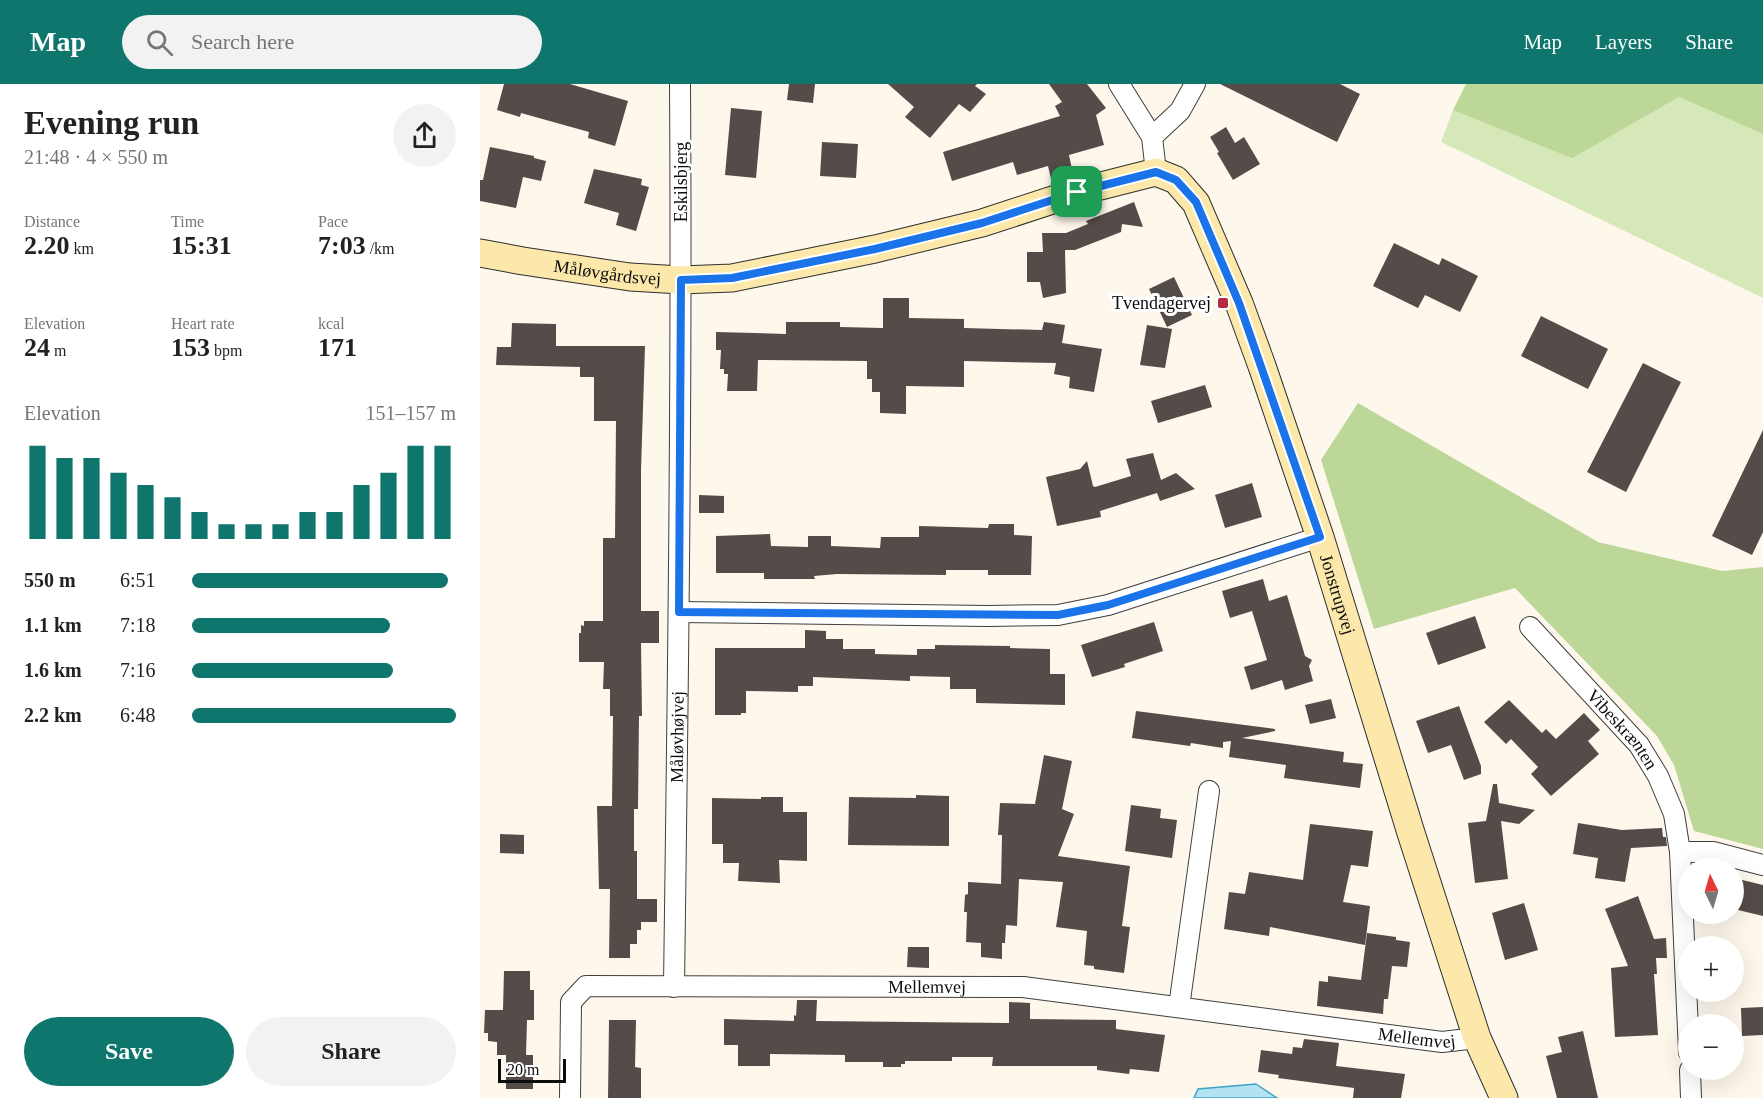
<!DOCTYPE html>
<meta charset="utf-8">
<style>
body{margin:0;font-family:Georgia,serif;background:#f2f2f2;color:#222;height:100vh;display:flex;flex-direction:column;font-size:22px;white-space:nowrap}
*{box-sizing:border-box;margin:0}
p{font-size:20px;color:#767676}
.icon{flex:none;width:33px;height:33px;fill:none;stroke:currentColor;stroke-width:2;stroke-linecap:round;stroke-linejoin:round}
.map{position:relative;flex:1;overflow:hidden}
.side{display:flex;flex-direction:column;background:#fff;width:480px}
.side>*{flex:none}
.needle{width:39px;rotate:355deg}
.tools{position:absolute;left:1198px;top:774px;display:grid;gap:12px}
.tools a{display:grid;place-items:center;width:66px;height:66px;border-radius:50%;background:#fff;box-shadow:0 6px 24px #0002;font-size:30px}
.scale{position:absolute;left:18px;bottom:15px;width:68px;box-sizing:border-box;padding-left:6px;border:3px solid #0c0c0c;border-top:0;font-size:16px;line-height:21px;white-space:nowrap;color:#0c0c0c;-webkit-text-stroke:4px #fff;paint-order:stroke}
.pin{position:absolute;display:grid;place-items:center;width:51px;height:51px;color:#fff;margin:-26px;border-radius:12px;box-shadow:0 3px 9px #0006}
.round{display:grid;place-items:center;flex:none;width:63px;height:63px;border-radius:32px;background:#f2f2f2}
.head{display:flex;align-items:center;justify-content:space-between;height:102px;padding:0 24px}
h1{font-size:33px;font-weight:700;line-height:45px}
.metrics{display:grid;grid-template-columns:repeat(3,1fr);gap:9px;height:102px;padding:6px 24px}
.metrics div{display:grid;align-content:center}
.metrics b{font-size:26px;font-weight:700}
.metrics small{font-size:16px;font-weight:400}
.metrics p{font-size:16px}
.chart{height:168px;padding:12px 24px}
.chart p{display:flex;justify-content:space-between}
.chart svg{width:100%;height:108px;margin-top:6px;stroke:#0f766e;stroke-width:6}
.cta{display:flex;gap:12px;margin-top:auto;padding:12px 24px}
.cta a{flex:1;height:69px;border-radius:36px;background:#0f766e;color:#fff;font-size:24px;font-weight:700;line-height:69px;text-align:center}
.cta a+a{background:#f2f2f2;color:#222}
ul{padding:0 24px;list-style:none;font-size:20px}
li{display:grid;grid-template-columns:96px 72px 1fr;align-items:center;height:45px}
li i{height:15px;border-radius:8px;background:#0f766e}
header{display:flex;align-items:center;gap:36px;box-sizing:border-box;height:84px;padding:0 30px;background:#0f766e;color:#fff}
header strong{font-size:28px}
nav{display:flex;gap:33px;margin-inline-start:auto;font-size:21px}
.search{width:420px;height:54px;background:#f2f2f2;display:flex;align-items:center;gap:15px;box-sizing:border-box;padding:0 21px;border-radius:33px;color:#767676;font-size:22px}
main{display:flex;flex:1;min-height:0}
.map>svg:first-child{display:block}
</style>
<header>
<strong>Map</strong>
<div class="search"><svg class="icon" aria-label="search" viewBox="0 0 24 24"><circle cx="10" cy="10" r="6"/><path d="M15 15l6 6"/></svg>Search here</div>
<nav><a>Map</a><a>Layers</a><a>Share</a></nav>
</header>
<main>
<section class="side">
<div class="head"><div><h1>Evening run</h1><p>21:48 · 4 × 550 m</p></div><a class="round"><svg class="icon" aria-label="share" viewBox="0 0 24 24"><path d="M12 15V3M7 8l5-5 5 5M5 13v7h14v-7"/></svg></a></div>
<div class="metrics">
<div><p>Distance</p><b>2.20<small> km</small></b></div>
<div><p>Time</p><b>15:31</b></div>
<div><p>Pace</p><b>7:03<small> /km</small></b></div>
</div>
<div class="metrics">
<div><p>Elevation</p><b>24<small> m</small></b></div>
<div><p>Heart rate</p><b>153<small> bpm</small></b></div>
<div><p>kcal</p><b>171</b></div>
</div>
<div class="chart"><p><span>Elevation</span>151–157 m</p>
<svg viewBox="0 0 160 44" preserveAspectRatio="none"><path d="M5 44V6M15 44V11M25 44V11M35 44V17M45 44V22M55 44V27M65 44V33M75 44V38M85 44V38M95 44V38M105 44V33M115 44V33M125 44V22M135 44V17M145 44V6M155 44V6"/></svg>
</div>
<ul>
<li><b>550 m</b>6:51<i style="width:97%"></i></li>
<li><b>1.1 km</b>7:18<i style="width:75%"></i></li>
<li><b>1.6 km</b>7:16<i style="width:76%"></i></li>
<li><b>2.2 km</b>6:48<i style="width:100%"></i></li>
</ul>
<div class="cta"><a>Save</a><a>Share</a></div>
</section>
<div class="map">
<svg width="1283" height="1014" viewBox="0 0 1283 1014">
<rect width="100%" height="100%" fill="#fef8ec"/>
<path fill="#d6e7b8" d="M1199,13l84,37v164l-322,-156 12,-32 119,47z"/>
<path fill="#bcd798" d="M986,0h297v50l-84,-37 -107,61 -119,-48z
M878,319l240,139 124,29 41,-4v282l-69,-18 -20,-66 -17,-29 -142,-148 -141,41 -53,-169z"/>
<path fill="#b3e3f3" stroke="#3da2c7" stroke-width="1.5" d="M776,1000l21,14h-83l4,-9z"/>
<path fill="#544c49" d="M24,0h66l58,17 -13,45 -27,-8 1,-6 -68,-19 -1,4 -23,-7z
M309,0h26l-2,19 -26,-3z
M408,0h89l-2,2 11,8 -16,18 -11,-8 -29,34 -25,-21 9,-10z
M569,0h38l19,24 -10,7 8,30 -35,10 4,19 -22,5 -3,-13 -31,9 -4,-13 -61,19 -9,-29 117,-36 -5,-10 7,-4z
M740,0h120l20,10 -23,48z
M251,24l31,3 -6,67 -31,-3z
M746,43l9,16 9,-6 16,27 -27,16 -16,-27 2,-1 -9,-15z
M342,58l36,2 -2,34 -36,-2z
M10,63l44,9v2l12,3 -5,20 -18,-4 -7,31 -36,-7v-21h3z
M114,85l48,10 -1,6 8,2 -13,44 -20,-6 3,-12 -35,-10z
M654,118l9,25 -21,-3 -1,8 -46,18h-10l1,43 -23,5 -3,-16h-13v-30h16l-1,-19h24l22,-9 -2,-3z
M914,159l45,22 3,-7 36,18 -18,36 -35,-17 -7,13 -45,-22z
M694,193l18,38 -25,12 -18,-38z
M403,214h26v20l55,1v9l78,2 2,-8 21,3 -3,18 40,6 -8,43 -25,-4 1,-11 -16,-3 2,-11 -92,-2v26l-58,-1v28l-26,-1v-21h-8v-13h-5v-18l-109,-1 -1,31h-30l1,-17h-4v-5h-4l1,-19h-5v-18l70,2v-12h54v5l43,1z
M1061,232l67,33 -20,40 -67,-33z
M32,239l44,1v22h89l-4,124v141h18v32h-18l1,73h-3l-1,93h-4v42h3v48h20v23h-16v8h-4v14h-7v14h-21l1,-69h-11l-2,-83h15l1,-90h-3v-27h-7l1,-27h-25v-29h2v-8l3,1v-5h19v-83h12l1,-117h-22v-44h-14v-10l-84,-2 1,-18h14z
M667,241l25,4 -7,39 -25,-3z
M1163,279l38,19 -55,110 -39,-20z
M725,301l7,22 -54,16 -7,-22z
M1283,346v102l-11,23 -40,-19z
M673,369l8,27 15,-7 19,16 -35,12 -3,-8 -57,18 1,6 -44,9 -11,-49 34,-8 7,-8 6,25 2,1 36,-11 -5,-17z
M772,399l10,34 -37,11 -10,-33z
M219,411l25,1v17h-25z
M509,440h25v11l18,1 -1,39h-43v-5h-42v5l-109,-1 -23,2 1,3h-51v-6h-48v-37l54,-2 1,12 37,1v-11h23v10l49,2 1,-11h38v-11l69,2z
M783,495l6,22 18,-6 18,61 7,4 -3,6 4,15 -28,9 -3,-10 -31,10 -7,-23 23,-7 -15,-49 -22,7 -8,-27z
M995,532l11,32 -48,17 -12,-32z
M674,538l9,29 -39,13 1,3 -33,10 -11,-32z
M325,546l21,1v8h17v10h32v5l42,1v-6h18v-4l75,1v2l40,1v25h15v31l-89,-2v-14h-26v-12l-40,-1v5l-97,-4v9h-15v6l-52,-1v22h-5v2h-26v-67h90z
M851,615l5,19 -26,6 -5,-19z
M1029,616l33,33 4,-4 10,10 28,-26 16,17 -12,11 11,13 -48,42 -20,-22 7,-7 -27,-28 -5,5 -22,-22z
M979,622l22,60v8l-17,6 -13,-35 -23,8 -12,-32z
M656,627l139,18v2l-33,7 102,14 -1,10 20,2 -3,24 -76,-10 2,-13 -57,-8 2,-16 -8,1v6l-32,-5 -1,3 -58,-8z
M564,671l28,6 -10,48 12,5 -16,42 72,10 -8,60 8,1 -6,46 -30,-4v-3l-10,-1 3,-34 -31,-4 7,-45 -44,-3 -2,47 -11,-1 -1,18h-3v16l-21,-2v-14l-15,-1 1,-30h-3l1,-17 3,-1v-12l33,2 1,-49h-4l2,-32 35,1z
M1013,700h4l2,19 36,7 -16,14 -18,-3 7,58 -33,4 -7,-60 18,-2z
M436,711l33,1v50l-101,-1 1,-48 67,1z
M281,713h22v15h24v49l-28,-1 1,23 -42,-2 1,-18h-16v-19h-11v-46l49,1z
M651,721l30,4 -1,9 17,2 -5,38 -47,-7z
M1098,739l44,7 40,-2 1,9h3l1,9 -36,2 -6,34 -30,-4 3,-20 -25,-4z
M830,740l63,7 -5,36 -17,-2 -8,37 27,4 -5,39 -95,-18 -1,9 -45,-7 5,-37 16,2 4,-22 54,8z
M20,750l24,1v19l-24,-1z
M1254,794l29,7v31l-29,-7z
M1158,812l16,43 12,-1 1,20h-11l1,16h-3l4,61 -43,2 -4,-69 17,-2 -23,-57z
M1044,819l14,47 -33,10 -13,-47z
M887,849l29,4v3l14,2 -3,25 -15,-1 -4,33h-4l-1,15 -66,-8 2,-25 9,1v-6l33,4z
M428,863h21v21l-22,-1z
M24,887h26v19h4v30h-7l-1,35h7v34h-27v-34h-9v-13l-9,-1v-8h-4l1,-23h18z
M317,916h20l-1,21 193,2v-21l21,1v16l86,1v9l49,6 -6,37 -29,-3 -1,5 -32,-4v-4h-105l1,-9h-41v4h-47v3h-4v3h-18v-5h-38v-7l-75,-1v12h-32v-21h-14v-26l70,2v-6l2,1z
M1283,923v28l-21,1 -1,-28z
M129,936h27l-1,47 6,1v30h-33z
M1103,947l15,67h-41l-11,-42 16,-4 -4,-15z
M824,955l35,4 -3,23 69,8 -4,24h-48l1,-10 -76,-10 1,-3 -21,-3 3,-22 31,4 1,-7 9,1z"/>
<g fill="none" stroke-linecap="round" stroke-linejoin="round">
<g stroke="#3f3f3f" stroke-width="22">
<g id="street">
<path d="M639,0l33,53 4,35"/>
<path d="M672,53l28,-26 15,-27"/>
<path d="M199,528l309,4 70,-1 50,-10 212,-68"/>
<path id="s1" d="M1050,543l109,118 19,31 16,38 6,38 9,200"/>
<path d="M1200,768h33l50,13"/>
<path id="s2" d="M194,903c4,-301 8,-602 6,-903"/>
<path d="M699,923l30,-216"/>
<path d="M1210,986l1,28"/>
<path id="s3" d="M90,1014l1,-96 15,-16 437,1 419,55 35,-4"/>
</g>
</g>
<g stroke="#2e2e2e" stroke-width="29">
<g id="secondary">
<path id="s4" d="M0,169l43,8 107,16 51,3 51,-2 143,-29 107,-26 95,-31 79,-20 20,8 20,23 43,100 23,63 58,171 91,296 66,205 27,60"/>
</g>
</g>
<use href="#street" stroke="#fff" stroke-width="20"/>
<use href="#secondary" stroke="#fbe8aa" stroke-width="27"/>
</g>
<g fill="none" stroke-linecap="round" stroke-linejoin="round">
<g stroke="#fff" stroke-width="12">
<path id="route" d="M676,88l20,8 20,22 43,101 81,234 -212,68 -50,10 -379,-3 2,-332 51,-2 143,-29 107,-26 95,-31z"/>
</g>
<use href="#route" stroke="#1a73e8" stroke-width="8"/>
</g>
<rect fill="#b62a43" stroke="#fff" stroke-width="2" x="737" y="213" width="12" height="12" rx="3"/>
<g text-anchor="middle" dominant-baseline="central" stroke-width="6" stroke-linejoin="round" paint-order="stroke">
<g font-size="18" fill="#0c0c0c" stroke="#fff">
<text transform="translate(201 98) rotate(-90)">Eskilsbjerg</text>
<text stroke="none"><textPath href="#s4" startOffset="129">Måløvgårdsvej</textPath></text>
<text stroke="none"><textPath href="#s4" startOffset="1160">Jonstrupvej</textPath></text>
<text stroke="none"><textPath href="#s1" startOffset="138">Vibeskrænten</textPath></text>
<text stroke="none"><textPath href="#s2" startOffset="250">Måløvhøjvej</textPath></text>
<text stroke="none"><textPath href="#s3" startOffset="459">Mellemvej</textPath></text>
<text stroke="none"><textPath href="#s3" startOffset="952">Mellemvej</textPath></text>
</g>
<g font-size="18" fill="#0c0c0c" stroke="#fff" text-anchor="end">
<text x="731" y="219">Tvendagervej</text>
</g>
</g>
</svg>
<div class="tools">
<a><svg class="needle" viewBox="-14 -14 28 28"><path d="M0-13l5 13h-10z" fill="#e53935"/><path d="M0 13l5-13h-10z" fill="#767676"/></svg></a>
<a>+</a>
<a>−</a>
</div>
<div class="scale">20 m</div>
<div class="pin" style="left:597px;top:108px;background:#1e9e55"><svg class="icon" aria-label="arrive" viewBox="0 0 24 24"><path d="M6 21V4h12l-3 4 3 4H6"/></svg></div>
</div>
</main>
